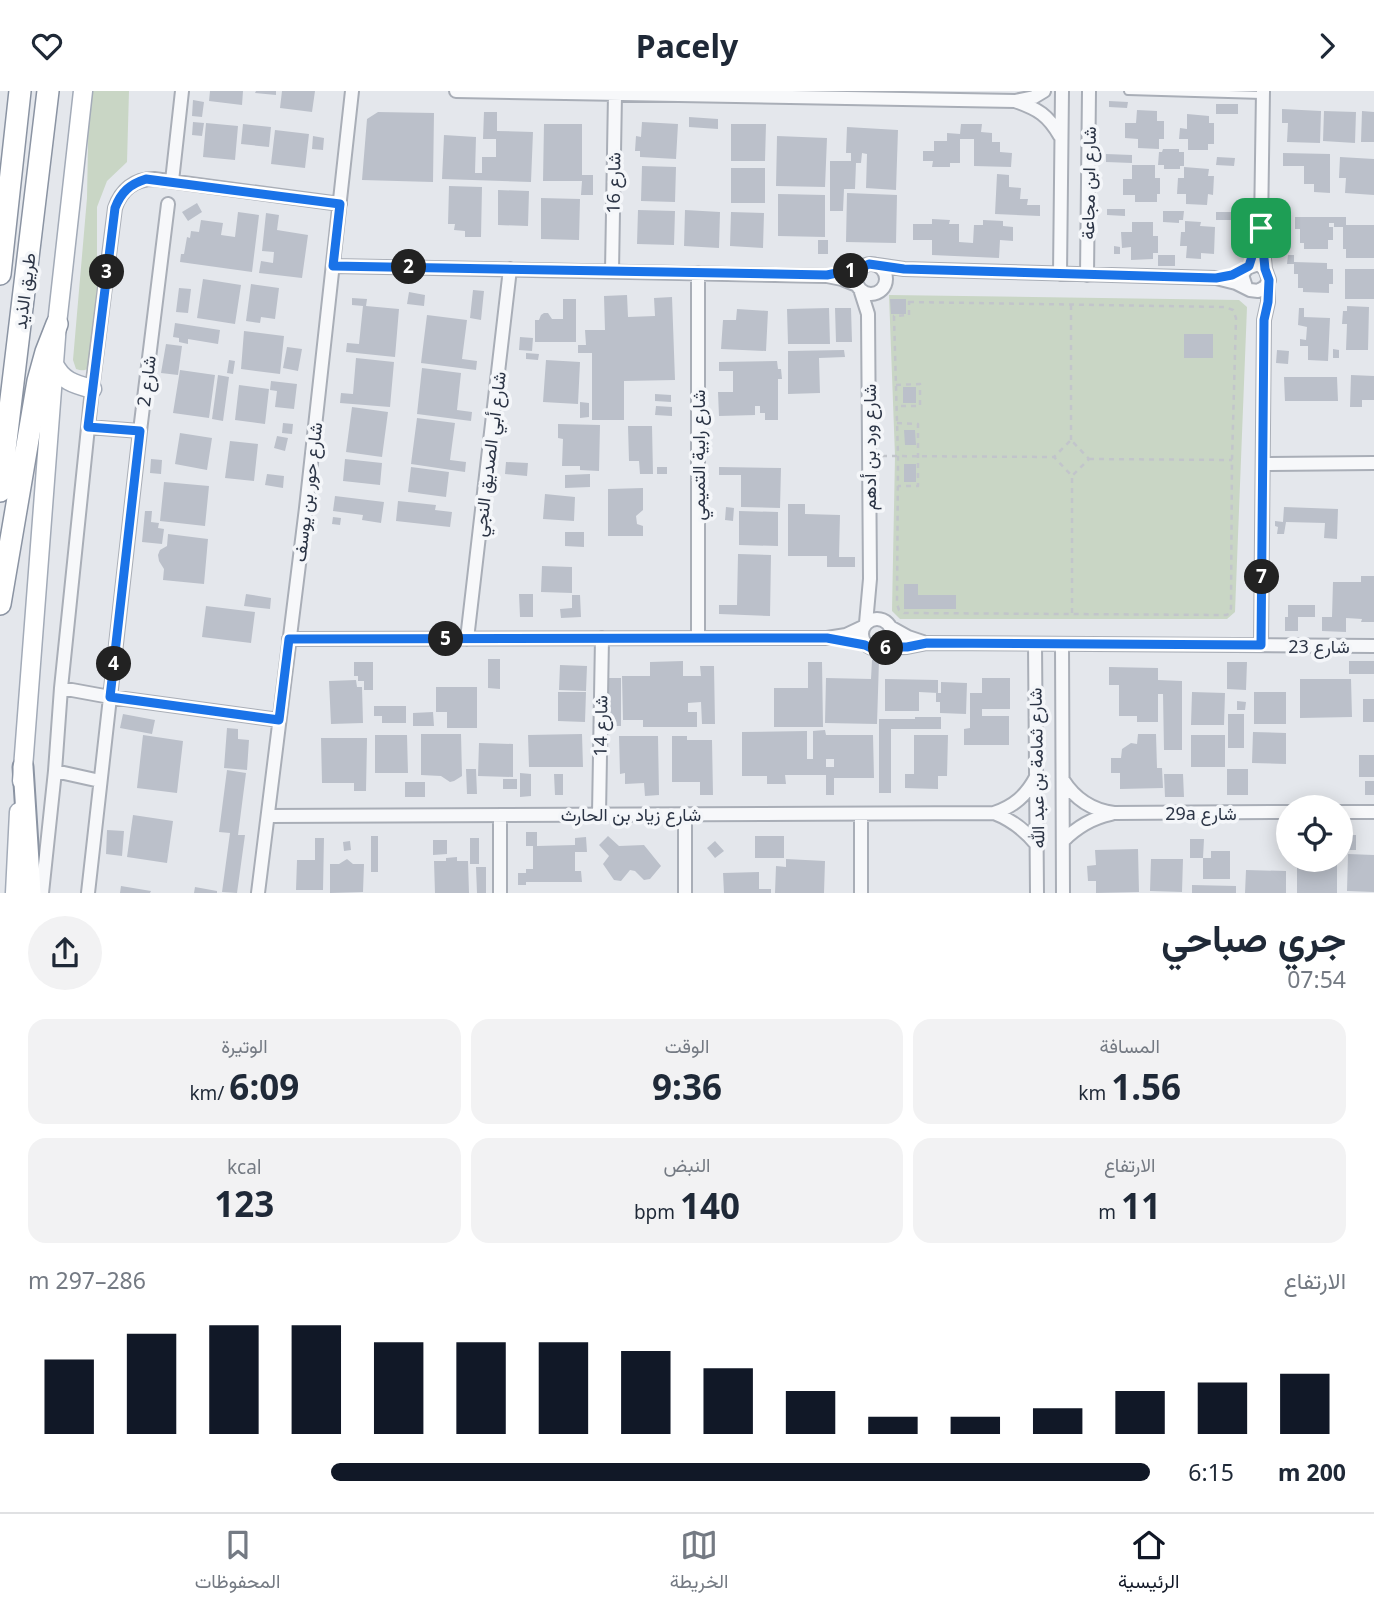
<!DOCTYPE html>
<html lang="ar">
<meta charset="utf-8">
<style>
body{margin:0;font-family:"Noto Sans",Vazirmatn,sans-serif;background:#f2f2f3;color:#1f2937;direction:rtl;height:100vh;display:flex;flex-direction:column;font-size:26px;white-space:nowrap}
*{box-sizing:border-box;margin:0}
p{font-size:23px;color:#747a83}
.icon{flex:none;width:38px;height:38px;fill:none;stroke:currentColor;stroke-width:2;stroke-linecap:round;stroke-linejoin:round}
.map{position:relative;height:802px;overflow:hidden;direction:ltr}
.drawer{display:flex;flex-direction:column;background:#fff;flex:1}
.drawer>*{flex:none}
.buttons{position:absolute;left:1276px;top:704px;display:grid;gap:14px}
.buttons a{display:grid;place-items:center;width:77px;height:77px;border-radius:50%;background:#fff;box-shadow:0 4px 18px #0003;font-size:35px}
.pin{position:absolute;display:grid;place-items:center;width:60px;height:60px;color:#fff;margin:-30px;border-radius:14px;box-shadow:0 4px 10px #0006}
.km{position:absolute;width:35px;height:35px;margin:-18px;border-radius:50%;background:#222;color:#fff;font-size:19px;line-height:35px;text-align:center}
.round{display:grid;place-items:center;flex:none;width:74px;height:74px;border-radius:37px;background:#f2f2f3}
.headline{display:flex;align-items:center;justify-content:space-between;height:119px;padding:0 28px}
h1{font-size:38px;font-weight:700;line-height:52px}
.metrics{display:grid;grid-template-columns:repeat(3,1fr);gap:10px;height:119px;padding:7px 28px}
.metrics div{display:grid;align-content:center;border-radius:18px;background:#f2f2f3;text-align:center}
.metrics b{font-size:35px;font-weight:700}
.metrics small{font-size:19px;font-weight:400}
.metrics p{font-size:19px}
.chart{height:196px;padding:14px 28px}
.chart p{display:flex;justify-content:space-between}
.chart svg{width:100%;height:126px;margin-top:7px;stroke:#111827;stroke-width:6}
ul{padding:0 28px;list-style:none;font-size:23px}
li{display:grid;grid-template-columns:112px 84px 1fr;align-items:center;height:52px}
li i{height:18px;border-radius:9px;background:#111827}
header{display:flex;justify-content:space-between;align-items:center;height:91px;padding:0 28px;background:#fff;font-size:32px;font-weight:700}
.dock{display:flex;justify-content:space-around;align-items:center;height:98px;border-top:2px solid #e0e1e3;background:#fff;font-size:19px;color:#747a83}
.dock a{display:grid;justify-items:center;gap:4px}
.dock .on{color:#111827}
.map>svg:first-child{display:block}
</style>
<header><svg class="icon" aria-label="forward" viewBox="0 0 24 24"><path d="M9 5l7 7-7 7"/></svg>Pacely<svg class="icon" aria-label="heart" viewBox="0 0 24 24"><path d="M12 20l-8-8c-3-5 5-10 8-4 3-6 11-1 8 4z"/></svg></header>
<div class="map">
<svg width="1374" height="802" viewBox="0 0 1374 802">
<rect width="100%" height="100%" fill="#e4e7ec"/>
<path fill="#c9d6c5" d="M89,0h40l-2,71 -20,19 -10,26v83l-4,72c-5,8 -8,10 -17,7l-3,-9 14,-162z
M889,204l350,5 8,7 -12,305 -8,7h-327l-8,-8 3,-155z"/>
<path fill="#bbc0ca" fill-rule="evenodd" d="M210,0h33l-1,14 -33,-4z
M256,0h20v4l-21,-2z
M282,0h33l-3,21 -32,-4z
M193,9l11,2 -2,15 -10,-1z
M1109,10l19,1 -1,6 -18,-1z
M1216,13h22v10h-22z
M1282,18l39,2 -1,32 -33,-1 1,-19h-6z
M1137,19l20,1v10h7v18h-5v10l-21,-1v-9l-13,-1v-15h11z
M1324,20l32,1 -1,31 -32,-2z
M1362,20l12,1v30h-13z
M378,21l56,1 -1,69 -71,-2 5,-61z
M484,21h13v19l36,1 -2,50 -89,-3 2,-44 32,2 -1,36h7v-16h14v-18h-13z
M1187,23l22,2v7h5v21h-6v6h-20v-11h-9l1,-11 7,1z
M689,26l29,2v10l-29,-2z
M193,31l11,1 -2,13 -10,-1z
M642,31l36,2 -2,35 -36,-2v-6h-5l1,-15 5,1z
M206,32l32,3 -3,34 -32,-3z
M243,33l28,3 -2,20 -28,-3z
M544,33h38v51h11v20h-12l1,-14h-39z
M731,33h35l-1,37h-34z
M961,33h21l-1,8 11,1v9h8v10l12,1 -1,14 -37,-1v-27h-14v24h-10v4h-18l1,-6h-10v-10h11v-10h13v-8l13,1z
M847,36l51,3 -2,60 -30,-2 1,-34 -5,-1 -1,10h-5l-1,26h-11l-1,22h-13v-50h21v-8h-5z
M275,39l34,4 -4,34 -34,-4z
M313,45l11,2 -1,12 -11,-1z
M777,45l50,2 -2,49 -49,-1z
M1163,58h16v3h5v14h-4v3h-16v-4h-6l1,-13h3z
M1283,62l47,1v39l-16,-1v-8h-10v-18h-21z
M1106,63l26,1v8l-26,-1z
M1217,66l18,1 -1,8 -18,-1z
M1340,66l34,2v36l-29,-2 1,-15h-7z
M1132,74h23v13h5v16h-3v8h-22v-7h-12v-16h9z
M642,75l34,1 -1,35 -34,-1z
M1184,76l25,2 -1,7h6l-1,19 -5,-1 -1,11 -21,-1v-10h-9l1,-16h6z
M731,77h34v35h-34z
M997,83l12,1v12l12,1 -1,11h8l-1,6h13v11l-45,-2z
M449,95l33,1 -1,50h-16v-6l-11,-1 1,-6h-7z
M498,99l31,1 -1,35 -30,-1z
M847,102l50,2 -1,48 -50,-1z
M778,103l47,1v42l-47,-1z
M541,107l39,1 -1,41 -38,-1z
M197,112l5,9 -14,9 -6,-9z
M1107,118h18v7l-18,-1z
M638,119l37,1 -1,34 -37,-1z
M685,119l35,2 -1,36 -35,-2z
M1163,120h21l-1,9h-4v3l-16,-1z
M238,121l21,3 -7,57 -72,-10 1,-8h3l3,-17 3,1 1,-7 8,1 2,-12 22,3 -2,12 14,2z
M731,121l33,1 -1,35 -33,-2z
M1216,121h17v8h-17z
M266,122l13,2 -2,15 31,5 -6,43 -43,-5 2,-12 12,2 1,-11 -12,-1z
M1295,126h51v8h28v33h-28v-9h-3v-22h-9v-4h-5v4h4v13h-5v9h-24v-6h-4v-14h-5z
M932,128l18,1 -1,4h10v18l14,1 1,-18h9v-5l20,1v5l10,1v14l-13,-1 -1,18 -67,-3v-15h-19v-16h19z
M1185,130l16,1 -1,4 15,1 -1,27 -13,-1v6l-15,-1 1,-12h-7l1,-14h4z
M1132,131h21v14h5v17h-5v6l-22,1v-13l-9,1 -1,-16h11z
M818,149h10v14h-10z
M1114,155l6,1v7h-6z
M1158,164h17v11h-17z
M1288,164h6v7l33,1v6h6v15h-4v9l-26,-1v-4h-5v-14h-4v-10h-7z
M1345,178h29v30h-29z
M203,188l38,6 -6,39 -38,-6z
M251,193l28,4 -4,31 -14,-2 -1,6 -14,-2z
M179,197l12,1 -3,24 -12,-1z
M473,199l11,1 -3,29 -11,-2z
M409,201l16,3 -1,11 -17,-2z
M627,204l1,22 27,-1 -1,-18 18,-1 3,83 -51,1v39h-32v-67h-14v-8h8l-1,-15h20l-1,-34z
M352,207l15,1 -1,7 33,3 -4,48 -49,-5 1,-9 12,1 4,-38 -11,-1z
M563,208h13v43h-41v-22h4l2,-5 3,-2h4l4,6h11z
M890,208h16v15h-15z
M1347,215l22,1 -1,43h-22l1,-26h-5l1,-13h4z
M829,217l1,36h-42l-1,-35z
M835,217h16l1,34h-16z
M1299,217h5v9l26,1 -2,43 -20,-1v-14h-8v-7l6,1 1,-13 -9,-2z
M737,218l31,2 -2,40 -45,-2 2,-29h13z
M427,224l40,5 -5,39 15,2 -1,9 -55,-7z
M175,232l45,7 -2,14 -30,-5v5l-9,-2v-4l-6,-1z
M244,240l40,5 -4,38 -39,-5z
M1184,243h29v24h-29z
M520,246l13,1 -1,13 -13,-1z
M166,253l16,2 -4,29 -17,-2z
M287,256l15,2 -4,22 -15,-3z
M1333,258l6,1v8h-6z
M844,259l1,7 -26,1 1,35 -32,1v-43z
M1277,259l12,1 -1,13 -12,-1z
M526,262l13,1 -1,6 -12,-1z
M356,267l38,4 -4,45 -50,-4 1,-10 12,1z
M229,269l6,1 -2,13 -6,-1z
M546,269l34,2 -2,42 -35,-2z
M777,270l1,8h3l1,10h-4v41h-13v-7h-5v-7h-5v9l-36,1 -1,-24h15v-21h-14v-9z
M422,277l39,5 -4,37 15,2 -1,9 -54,-7z
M180,279l35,5 -6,43 -36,-5z
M218,284l11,2 -6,44 -11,-2z
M1351,284l23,1v24h-12v7h-12z
M1284,286h53l1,24h-53z
M271,290l26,3 -3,25 -19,-2 2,-16 -7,-1z
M239,294l30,4 -4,35 -30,-4z
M903,296h13v16h-13z
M655,303l16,1v7l-16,-1z
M580,311l9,1v14l-9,1z
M656,315l16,1v9l-17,-1z
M352,316l36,5 -6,45 -36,-5z
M417,327l38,5 -5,37 16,2 -1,10 -54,-8z
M283,332l10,1 -1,10 -10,-1z
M558,333l42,1 -1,46 -19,-1v-4h-18l1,-27 -5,-1z
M628,335h24l1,48h-13l-1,-13h-10z
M904,339h11l1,15h-11z
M180,342l32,5 -5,32 -32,-6z
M277,345l11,2 -3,13 -11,-3z
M230,350l28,3 -4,37 -29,-3z
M151,368l11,1 -1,14 -11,-1z
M345,368l37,4 -2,22 -37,-4z
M506,371l22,1 -1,13 -22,-2z
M904,373h12v18h-12z
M411,376l38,5 -3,25 -38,-5z
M657,376h10v7h-10z
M719,376l62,1 -1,40 -39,-1v-32h-22z
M267,383l17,2 -1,12 -18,-3z
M590,383v13l-25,1v-13z
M164,391l45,4 -4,40 -45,-5z
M643,397v22l-7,6 1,8 6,2v10h-35v-47z
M545,403l30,3 -1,24 -31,-2z
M335,405l49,6 -3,21 -19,-3 1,-5 -30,-4z
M398,410l38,4 -1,5 17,2 -2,15 -54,-6z
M788,413h17v10l35,1 -1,42h16v10h-28v-11h-39z
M726,416l8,1 -1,13 -8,-1z
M1284,416l54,2 -1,30 -13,-1 1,-15 -39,-1 -2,12h-7l1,-7 -3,-1v-5l8,1z
M145,420h7l-1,11 8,1 -1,5 6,1 -2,15 -20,-2z
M739,420l39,1v34l-39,-1z
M333,426l8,1 -1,7 -8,-1z
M565,441h19v15l-19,-1z
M168,443l40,5 -4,45 -41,-4 1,-11 -5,-8 -1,-6 2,-5 7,-4z
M738,463l33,1 -1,61 -51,-2v-9h18z
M542,475l30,1v26l-31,-1z
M1361,485h13v46h-13l1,-3 -16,-1v14l-24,-1v-14h10l1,-35h28z
M904,493h14v11h38v14h-52z
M246,503l25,4 -1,11 -26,-3z
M519,503h14v23h-13z
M572,504h8l1,22 -20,1 -1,-9 12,-1z
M1288,514h27v12h-17v14h-13v-14h3z
M206,515l49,6 -4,31 -49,-6z
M488,568h12v30l-12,-1z
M872,569h7l-2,64 -52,-1 1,-45 45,1z
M683,570v15h18l-1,-10h14l1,58h-13l-1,-22 -13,1v9h9v15h-54v-7h-20l-1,-44h28v-14z
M1349,570h25v13h-25z
M354,571h19v28h-9v-9h-6v-5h-4z
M808,571h14l1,65h-49v-39h34z
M1227,571h20l-1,28 -19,-1z
M560,574l27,1 -1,25 -27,-1z
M1109,576l49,1v12l24,1v69h-18l-1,-56h-5v28h-21v-6h-18v-31h-10z
M609,587h12v48h-12z
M982,587h28v31h-28v7h27v29h-45v-16l6,-1v-35h12z
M885,588l53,1v13l-19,-1v19h-34z
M1300,588h51l1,38 -52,1z
M356,589l1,7h5l1,36 -32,1 -2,-43z
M941,591l26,1 -1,31 -26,-1v-11h-4v-9h5z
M436,596h41v41h-30v-16h-11z
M558,601h28l-1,30 -27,-1z
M1192,601l33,1 -1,32h-33z
M1254,601h32v32h-32z
M1363,608h11v23h-11z
M1237,610l9,1 -1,8h-8z
M374,615h32v17h-24v-7h-8z
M433,621l1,14h-21v-13z
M123,623l32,6 -3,14 -32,-6z
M1228,623h16v34h-16z
M915,626h26v12h-50v64h-12v-74h36z
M227,637l11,1v10l11,1 -2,30 -23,-2z
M825,639l1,5h47l1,43h-40v17h-8v-20h-41l1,9h-19v-8h-25v-44l65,-1v28h6v-28zM826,668h8v8h-8z
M1253,641l33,1v31l-34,-1z
M421,643h40l1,42 -8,5 -4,1 -9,-6 -20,-1z
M582,643l1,33h-54l-1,-32z
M1138,643h18l1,34h5l1,20 -43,1v-16h-9v-15h10l1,-9 9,-6 6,1z
M143,644l40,6 -6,52 -40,-5z
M375,644h32l1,38h-33z
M914,644h34l-1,41h-9v13l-33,-1v-14h9z
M1191,644h34v32h-34z
M619,645h39l1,59 -14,1 -1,-13 -19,1v-11l-5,1z
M672,645h15v4h25l1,55h-13v-13h-28z
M321,647h46l-1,53h-12v-8h-32z
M479,652l34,1v33l-35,-1z
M1359,664h15v22h-15z
M466,678h10l1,25h-10z
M1227,678h21v26h-21z
M227,679l19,3 -8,62h7l-8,58 -15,-1 8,-59 -11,-1z
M520,682l11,1v22l-11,1z
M554,683h9v21h-8z
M1164,683h19l1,23h-19z
M503,688h14v10h-14z
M1365,690h9v14h-9z
M405,691h20v15h-20z
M133,724l40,6 -6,42 -40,-6z
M107,739l17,1 -2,25 -16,-2z
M526,741h11v14l38,-1v-7l11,-1 1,15h-12v19h6l1,11h-56v3h-8v-12h8v-4h7v-23h-7z
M1340,744h16v15h-16z
M371,745h7v36h-7z
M608,745l11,10 25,-1 17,21 -11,13 -6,1 -9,-9 -5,-1 -9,11 -7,-1 -11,-16 6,-8 -10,-11z
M755,745h29v22h-29z
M315,747h9l-1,52h-27l1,-30h18z
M470,747h9v26h-9z
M1190,748h14l-1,19h-13z
M433,749h14v14l-14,1z
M350,750l1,9 -7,1 -1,-9z
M715,750l9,10 -9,7 -8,-10z
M1138,758l1,43 -43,1v-12h-8l-1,-15 9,-1 -1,-15z
M1211,760h19v28h-27v-21h8z
M1348,763l26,1v37l-27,-1z
M457,766v4h11l1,32h-34l-1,-32h12v-3z
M347,768l6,5h11l-1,28 -33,1v-29h9z
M786,768l39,2 -1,32h-49l1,-27 10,1z
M1151,768h32l-1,33 -32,-1z
M1297,768h40v34h-40z
M476,776h10v26h-9z
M1246,779l40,1v22h-41z
M759,781v17h12v4h-47l-1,-20z
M1192,794l44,1v7h-44z
M121,795l30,5 -1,2h-30z
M195,796l22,4v2h-23z"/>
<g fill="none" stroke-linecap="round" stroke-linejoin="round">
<g stroke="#a9aeb7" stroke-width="10">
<path id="service" d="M1128,0l134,4"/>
</g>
<g stroke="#a9aeb7" stroke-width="16">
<path id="minor" d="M456,0l559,10 19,-4 10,-6
M1263,0l-2,137 4,41
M1015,10c23,8 33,14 45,35
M172,90l10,-90
M856 188a15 15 0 1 1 30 0a15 15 0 1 1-30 0Z
M877,174l27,4 312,9 20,5 14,7 8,1 7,-4 4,-7 -4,-11 -7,-5 -11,4 -5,7 4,12
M333,175l494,10 15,3 15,6
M612,180l3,-177
M698,182v365
M1060,183l2,-183
M1087,184l2,-184
M860,198l8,25 2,265 -4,44
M88,336l52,4
M1263,373l111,-1
M862 543a15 15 0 1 1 30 0a15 15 0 1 1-30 0Z
M890,536l18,10 15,5
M289,548l538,-1 19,-3 17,-8
M467,548l43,-370
M1035,553l2,249
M1062,553l1,249
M1261,554l3,-325 4,-18v-19
M885,557l22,-1 20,-4 447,3
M61,597l49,9 169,23
M55,680l45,10
M1063,689c12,19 28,30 51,33l174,-1
M1340,721h34
M994,722c18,7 31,17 43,32
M599,723l3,-176
M685,723v79
M861,723v79
M500,724v78
M268,725l726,-3c20,-7 32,-17 42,-36
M1063,750c14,-14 29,-23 48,-27
M42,802l13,-122 6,-83 31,-299 23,-181c6,-18 19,-29 39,-29l186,25
M88,802l52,-462 28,-227
M258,802l48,-385 46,-417"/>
</g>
<g stroke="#a3abb8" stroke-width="21">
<path id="primary" d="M54,273c8,17 20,20 38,25
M22,690l35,-457 26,-233
M15,802l4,-81"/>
</g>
<g stroke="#8b94a3" stroke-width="23">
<path id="trunk" d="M23,676l8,126"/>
</g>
<g stroke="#8b94a3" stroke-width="24">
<path id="motorway" d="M0,183l20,-183
M0,400l48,-400
M0,513l38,-223 8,-29 11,-28"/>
</g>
<path stroke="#c2c5cb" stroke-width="2.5" stroke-dasharray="5 5" stroke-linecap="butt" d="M909,211l316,5 8,3 3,8 -4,142 -1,148 -2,6 -3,1 -322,-2 -5,-3 -2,-6 1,-148 -4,-140 15,-1z
M896,294l24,-1v22h-23
M897,332l21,1v62h-20
M1071,349v-135
M882,365l172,1 18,19 17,-17 -18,-19 -17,17
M1089,368l143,1
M1072,522v-136"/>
<use href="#service" stroke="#f7f8fa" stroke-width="6"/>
<use href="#minor" stroke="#f7f8fa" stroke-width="12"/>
<use href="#primary" stroke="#fff" stroke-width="18"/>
<use href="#trunk" stroke="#fff" stroke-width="19"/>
<use href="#motorway" stroke="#fff" stroke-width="21"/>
</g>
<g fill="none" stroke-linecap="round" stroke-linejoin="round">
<g stroke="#fff" stroke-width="14">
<path id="route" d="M146,88l194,25 -7,62 494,9 34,-7 8,-4 35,5 312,9 16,-3 17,-9 12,-38 4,41 4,11 -1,22 -4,18 -3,325 -334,-2 -20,4h-22l-10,3 -10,-5 -38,-7 -538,1 -10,81 -169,-23 30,-266 -52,-4 27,-219c6,-16 15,-24 31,-29z"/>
</g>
<use href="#route" stroke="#1a73e8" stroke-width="9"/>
</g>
<g text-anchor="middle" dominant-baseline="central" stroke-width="7" stroke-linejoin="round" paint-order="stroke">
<g font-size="18" fill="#2b3445" stroke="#f4f6f9">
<text transform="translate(613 92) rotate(-89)">شارع 16</text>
<text transform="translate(1088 92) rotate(-89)">شارع ابن مجاعة</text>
<text transform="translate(24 200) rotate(-83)">طريق الذيد</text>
<text transform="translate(146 290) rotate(-83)">شارع 2</text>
<text transform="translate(869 356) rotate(-90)">شارع ورد بن أدهم</text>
<text transform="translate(489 363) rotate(-83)">شارع أبي الصديق النجي</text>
<text transform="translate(698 364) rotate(-90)">شارع رابية التميمي</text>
<text transform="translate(307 401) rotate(-83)">شارع حور بن يوسف</text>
<text x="1319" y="555">شارع 23</text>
<text transform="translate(600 635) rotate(-89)">شارع 14</text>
<text transform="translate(1036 677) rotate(-91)">شارع ثمامة بن عبد الله</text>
<text x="1201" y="722">29a شارع</text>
<text x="631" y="723">شارع زياد بن الحارث</text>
</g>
</g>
</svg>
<div class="buttons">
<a><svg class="icon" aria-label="locate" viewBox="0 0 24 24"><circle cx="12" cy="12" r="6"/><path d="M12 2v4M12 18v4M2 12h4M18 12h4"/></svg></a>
</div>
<div class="pin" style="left:1261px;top:137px;background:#1e9e55"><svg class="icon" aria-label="arrive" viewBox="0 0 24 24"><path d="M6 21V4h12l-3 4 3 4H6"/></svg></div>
<b class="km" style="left:851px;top:180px">1</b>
<b class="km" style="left:409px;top:176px">2</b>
<b class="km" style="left:107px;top:181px">3</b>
<b class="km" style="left:114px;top:573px">4</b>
<b class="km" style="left:446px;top:548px">5</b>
<b class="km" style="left:886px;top:557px">6</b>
<b class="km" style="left:1262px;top:486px">7</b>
</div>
<section class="drawer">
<div class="headline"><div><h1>جري صباحي</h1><p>07:54</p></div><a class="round"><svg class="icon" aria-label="share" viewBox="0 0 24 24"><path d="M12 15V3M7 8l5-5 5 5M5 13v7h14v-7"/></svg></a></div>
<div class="metrics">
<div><p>المسافة</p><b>1.56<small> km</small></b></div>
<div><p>الوقت</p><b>9:36</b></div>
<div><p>الوتيرة</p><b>6:09<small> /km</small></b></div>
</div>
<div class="metrics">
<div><p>الارتفاع</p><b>11<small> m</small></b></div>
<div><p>النبض</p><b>140<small> bpm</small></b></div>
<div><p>kcal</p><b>123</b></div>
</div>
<div class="chart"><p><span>الارتفاع</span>286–297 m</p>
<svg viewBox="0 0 160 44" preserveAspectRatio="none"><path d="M5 44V18M15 44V9M25 44V6M35 44V6M45 44V12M55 44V12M65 44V12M75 44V15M85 44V21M95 44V29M105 44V38M115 44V38M125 44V35M135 44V29M145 44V26M155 44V23"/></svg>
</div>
<ul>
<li><b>200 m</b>6:15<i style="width:73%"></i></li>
</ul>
</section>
<nav class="dock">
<a class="on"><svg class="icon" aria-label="home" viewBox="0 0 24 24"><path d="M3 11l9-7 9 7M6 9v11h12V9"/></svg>الرئيسية</a>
<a><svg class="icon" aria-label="map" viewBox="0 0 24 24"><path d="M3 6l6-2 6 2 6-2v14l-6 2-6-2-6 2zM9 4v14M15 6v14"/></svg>الخريطة</a>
<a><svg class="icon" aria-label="saved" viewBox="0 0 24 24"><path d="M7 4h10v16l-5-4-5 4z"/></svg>المحفوظات</a>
</nav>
